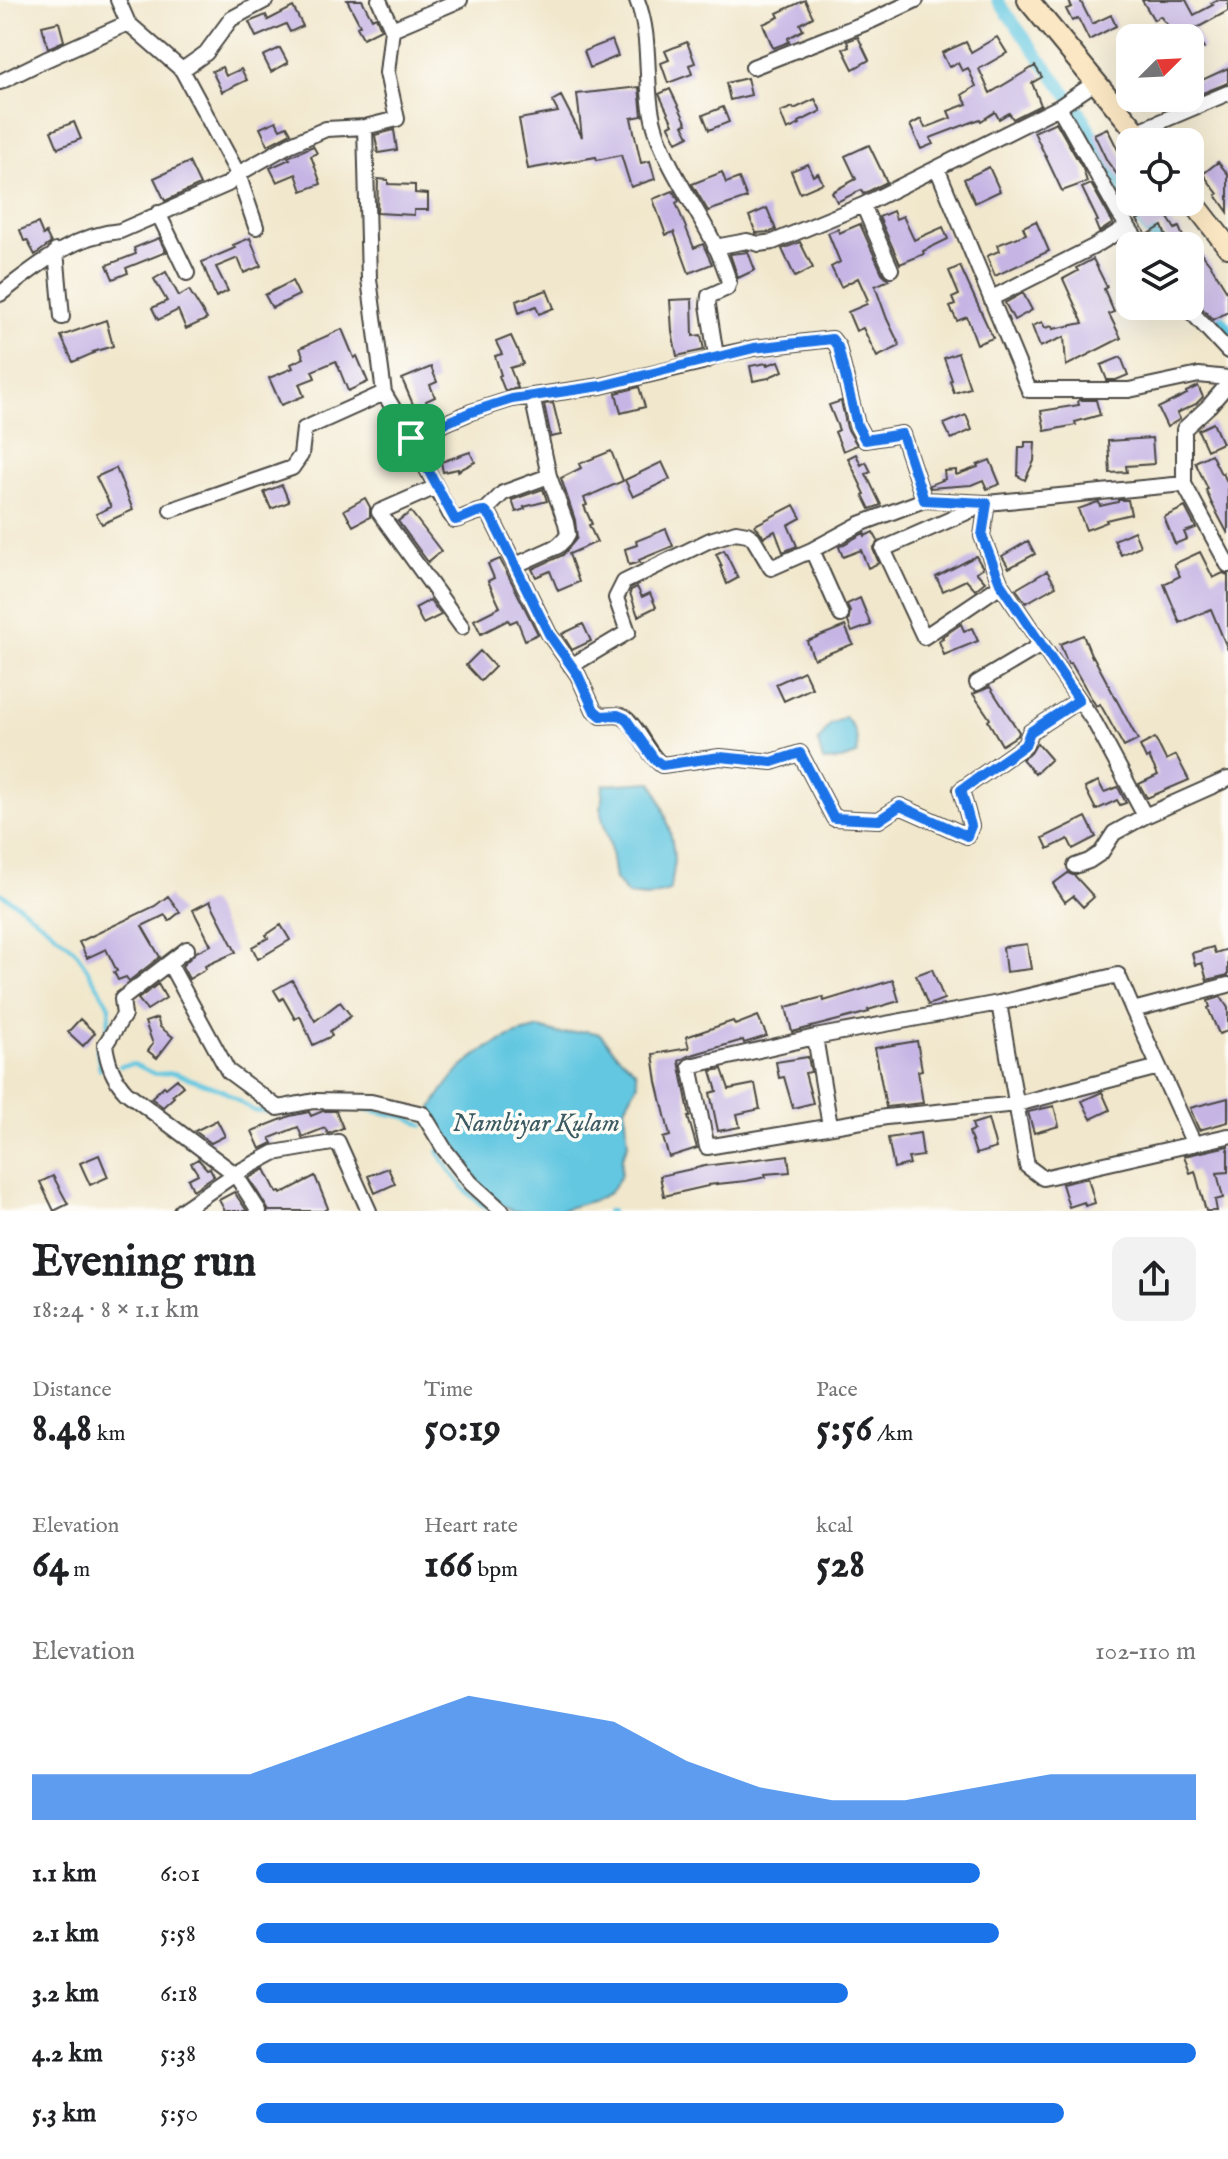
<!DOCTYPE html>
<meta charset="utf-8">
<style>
body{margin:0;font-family:"IM FELL English",serif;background:#f2f2f2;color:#202124;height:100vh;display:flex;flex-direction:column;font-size:30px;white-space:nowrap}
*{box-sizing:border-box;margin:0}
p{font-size:26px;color:#757577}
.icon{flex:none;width:44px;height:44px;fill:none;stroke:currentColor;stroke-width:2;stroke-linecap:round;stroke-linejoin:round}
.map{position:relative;height:1211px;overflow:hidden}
.panel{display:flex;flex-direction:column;background:#fff;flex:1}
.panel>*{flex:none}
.needle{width:52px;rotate:66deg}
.controls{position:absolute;left:1116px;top:24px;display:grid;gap:16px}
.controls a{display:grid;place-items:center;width:88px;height:88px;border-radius:16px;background:#fff;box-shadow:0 8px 32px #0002;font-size:40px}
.pin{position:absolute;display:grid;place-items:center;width:68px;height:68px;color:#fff;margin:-34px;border-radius:16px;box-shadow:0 4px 12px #0006}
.round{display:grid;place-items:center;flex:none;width:84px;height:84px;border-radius:16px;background:#f2f2f2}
.head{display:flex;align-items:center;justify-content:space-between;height:136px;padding:0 32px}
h1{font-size:44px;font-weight:700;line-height:60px}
.stats{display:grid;grid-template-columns:repeat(3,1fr);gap:12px;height:136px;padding:8px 32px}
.stats div{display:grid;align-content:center}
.stats b{font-size:40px;font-weight:700}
.stats small{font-size:22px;font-weight:400}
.stats p{font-size:22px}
.chart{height:224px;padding:16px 32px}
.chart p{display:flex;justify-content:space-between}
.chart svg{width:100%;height:144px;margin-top:8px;fill:#1a73e8;opacity:.7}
ul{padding:0 32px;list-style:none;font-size:26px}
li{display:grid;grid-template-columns:128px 96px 1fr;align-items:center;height:60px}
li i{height:20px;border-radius:10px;background:#1a73e8}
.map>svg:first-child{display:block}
</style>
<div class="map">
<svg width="1228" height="1211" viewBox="0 0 1228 1211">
<rect width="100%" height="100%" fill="#fdfcf7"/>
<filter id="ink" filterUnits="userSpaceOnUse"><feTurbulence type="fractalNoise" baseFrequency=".0125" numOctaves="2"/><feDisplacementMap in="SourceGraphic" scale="16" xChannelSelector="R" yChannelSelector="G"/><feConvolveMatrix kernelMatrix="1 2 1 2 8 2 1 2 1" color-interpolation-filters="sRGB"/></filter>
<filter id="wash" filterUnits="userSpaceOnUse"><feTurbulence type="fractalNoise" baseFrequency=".006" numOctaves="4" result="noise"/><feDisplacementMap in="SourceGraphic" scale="32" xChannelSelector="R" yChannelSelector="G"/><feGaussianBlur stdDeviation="1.8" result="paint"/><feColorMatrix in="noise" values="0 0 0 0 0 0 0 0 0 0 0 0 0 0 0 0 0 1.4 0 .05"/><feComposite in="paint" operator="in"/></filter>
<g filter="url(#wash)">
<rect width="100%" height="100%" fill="#f1e7cc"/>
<path fill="#63c7e1" stroke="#477986" stroke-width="2" d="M845,717c11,12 14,22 12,38l-16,5 -18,1 -5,-19 12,-17z
M652,782c12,24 22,56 22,82 0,9 -3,18 -4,27l-23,6 -19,-2 -13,-16 -5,-34 -9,-31 2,-29z
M539,1028l22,6 26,-3 13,3 17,20 19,17 2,12 -13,24 3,37 -6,14 -1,17 -5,9 -7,9 -14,7 -38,11h-43l-27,-12 -60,-82c22,-41 43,-64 87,-82 8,-3 17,-4 25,-7z"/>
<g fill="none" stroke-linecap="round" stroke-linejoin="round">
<path stroke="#63c7e1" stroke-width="4" d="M0,893l20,13 48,38 10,10 32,53 -3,25
M120,1066l14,-2 21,10 19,-1 48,17 32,21 21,1
M100,1070l-3,-21 3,-6
M359,1108l50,10 14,8
M438,1151c10,19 33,51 54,59
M607,1211h5"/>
<path stroke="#63c7e1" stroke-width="12" d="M997,0l85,115 54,100 26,31
M1190,280l38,50"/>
</g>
<g id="blocks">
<path fill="#c5b4e4" d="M347,0h15l10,19 4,-2 5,12 -18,9 -6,-11 3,-2z
M805,0l8,17 -13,7 3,6 -15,8 1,4 -16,6 -10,-24 16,-7 -2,-4z
M1068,0h12l12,24 19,-9 5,11 -27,14 -11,-22 -6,3 -6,-12 6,-2z
M1142,0h44l8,15 19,-10 -2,-2 6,-3h11v11l-33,18 9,19 -14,7v-17h-12l-18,-22 -6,4z
M293,7l10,19 -13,6 -4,-8 -30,13 -7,-15 17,-7 2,5z
M59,22l5,19 -16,7 -6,-22z
M858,37l11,23 -16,9 -10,-20 6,-2 -2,-6z
M997,37l10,16 -28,16 11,24 45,-27 7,11 -10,6 9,22 -28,14 -4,-6 -10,6 -4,-7 -14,9 -1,-2 -50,19 3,6 -12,5 -11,-24 11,-6 4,9 26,-10 -3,-7 19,-7 -5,-9 14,-9 -8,-18 -6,3 -4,-8 -9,4 -7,-14 24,-11 5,10z
M612,40l6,16 -28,12 -6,-17z
M687,42l8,21 -6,2 3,9 -24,9 -7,-20 8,-3 -4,-9z
M280,48l8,15 -17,9 -8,-16z
M1190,63l8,19 30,-14v15l-38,15z
M222,67l4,9 15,-7 6,11 -25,12 -10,-21z
M747,78l4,17 -21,5 -4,-17z
M639,87l3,29 -11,2 10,45 9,-2 5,18 -24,8 -10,-32 -24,5 -1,-3 -68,12 -9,-50 39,-7 -6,-11 9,-5 21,41 -5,-43z
M670,89l17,35 -4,1 6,11 -12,6 -8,-16 4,-2 -14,-30z
M815,99l6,12 -22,11 1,2 -13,6 -7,-18 13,-5 1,2z
M723,107l6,15 -20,8 -6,-15z
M276,121l4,8 7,-3 4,7 -23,12 -8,-17z
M74,122l7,17 -23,9 -7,-17z
M1056,122l27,47 4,13 -25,9 -28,-59z
M1107,128l14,28 9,12v24l-23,-31 -13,-27z
M394,130l3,20 -19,3 -3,-18z
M869,145l18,37 -24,12 -2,-4 -24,12 -5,-10 24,-13 -11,-23z
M313,146l4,7 -6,3 10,28 -19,7 -6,-17 -19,8 -7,-14 20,-9 -2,-2z
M189,162l11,23 -35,16 -11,-23z
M1218,162l10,12v38l-12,-17 2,-1 -15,-20z
M808,164l5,12 5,-3 5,10 -23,10 -9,-22z
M989,167l11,24 -25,12 -11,-24z
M722,172l4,11 13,-5 8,20 -39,13 -16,-27z
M378,179l10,1v4l27,1v8l13,1v16h-14v5l-37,-2z
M1091,184l22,39 -14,9 -4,-10 3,-1 -16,-33z
M673,191l6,10 -3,2 18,45 9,-4 9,20 -23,9 -15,-41 -8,3 -13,-36z
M1142,202h16l17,27 4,-2 8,19h-17l-8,-20 -15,9 -10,-15 13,-8z
M767,208l9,22 -6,2 -14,1 -7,-17z
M893,211l3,8 7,-3 11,24 29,-13 5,12 -25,12 1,3 -24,10 -21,-47z
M1036,221l13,30 -54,25 -8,-20 12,-5 -2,-6 29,-11 -3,-7z
M38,223l5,12 3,-2 5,10 -16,12 -8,-15 -3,1 -4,-11z
M860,224l22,49 7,7 -14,6 12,33 13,27 -23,11 -14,-29 -7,3 -8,-19 19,-8 -1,-3 2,-1 -10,-22 -17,9 -10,-20 9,-5 -12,-29 10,-4 1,4z
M159,238l7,14 -40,16 2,5 -15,6 -6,-14 29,-11 -2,-6z
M250,238l11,28 -17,7 -6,-15 -22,9 12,24 -12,6 -14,-35 33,-14 -2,-3z
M1190,239l20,25 18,29v19l-15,8 -13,-14 -6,-10 7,-4 -11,-17z
M800,242l13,26 -18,9 -13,-28z
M748,252l7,18 -17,8 -8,-24z
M1093,259l14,28 -3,2 10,23 -5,2 12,24 -55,28 -2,-29 -24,10 -8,-21 10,-4 3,6 7,-2 1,3 30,-6 -20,-44 15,-8 -2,-3z
M960,266l33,72 -16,6 -10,-27 -10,4 -7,-14 5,-2 -3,-7 7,-3 -10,-24z
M166,272l13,24 10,-6 18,29 -21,10 -8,-19 -20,10 -6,-12 15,-7 -13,-22z
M292,281l7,14 -27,13 -7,-13z
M547,290l7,18 -15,6 -3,-8 -17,7 -3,-12z
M1023,293l9,17 -18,10 -9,-17z
M692,299l1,37 8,-1 3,15 -27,6 -5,-25 -2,-31z
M106,320l7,26 -20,6 1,1 -21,9 -12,-26z
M342,329l12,29 3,-2 11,26 -20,9 -12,-30 -24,10 3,7 -16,6 5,12 -23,9 -12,-27 24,-10 -2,-4 13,-6 -4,-10z
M511,336l6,13h1l5,15 -13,4 8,20 -13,3 -6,-15 2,-1 -6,-19 7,-2 -6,-12z
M958,353l12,35 -16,5 -4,-12 2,-1 -8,-22z
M1121,357l7,18 -12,5h-9l-6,-15z
M779,361l4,10 -14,6v1l-16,3 -3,-15 17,-3v2z
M431,367l6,15 -7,3 5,12 -9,4 7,16 -18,8 -6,-14 6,-2 -13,-30z
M1198,386l5,11 -7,7 -19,9 3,6 -13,8 -9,-19 29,-14 -1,-2z
M639,387l6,20 -24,6 -5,-20z
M1080,400h16l4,15 -25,7 1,3 -31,6 -4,-20 38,-6 -1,-4z
M841,401l6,27 10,17 -14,6 -8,-19 4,-2 -10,-25z
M553,403l8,32 -10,2 -7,-33z
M966,415l6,15 -21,9 -7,-15z
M1213,423l9,20 -15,7 -9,-20z
M1152,438l2,26 -28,2 1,6 -17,1 -2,-32z
M1025,442h10l-1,19 -9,19 -7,-4 1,-29h6z
M611,451l12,30 -39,17 3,7 -3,1 8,18 -3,1 8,17 -28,12 10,28 -21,9 -8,-20 -14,6 -4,-8 31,-14 14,-17 -2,-18 -14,-42 20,-10 -2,-4z
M470,452l5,10 -17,9v-2l-15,3 -2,-10z
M856,454l5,11 5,-3 5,10 -5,2 15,31 -11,4 -7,-14 2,-1 -17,-36z
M1211,454l10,20 2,-1 5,11v50l-17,-32 -5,-12 2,-1 -13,-27z
M990,460l10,24 -13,5 -4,-9 -12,5 -41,3v-3l15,-6 -1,-8 12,-1v5l22,-8 -1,-2z
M662,462l8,17 -37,18 -8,-17z
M116,468l17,42 -31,14 -6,-10 15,-7 -15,-30z
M282,485l7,17 -18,7 -7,-17z
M543,489l4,12 -23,6 1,2 -9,3 -4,-12z
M365,498l5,9v10l-17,9 -9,-16z
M1118,500h10l3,14 -25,6 1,2 -21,8 -8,-21 17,-6 4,-1 1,4 18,-4z
M794,505l7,13 -13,7 9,21 -14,6 -8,-21 -11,6 -9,-12z
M1185,507l11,21 -12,4 3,7 -12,5 -11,-27z
M411,512l30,39 -13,11 -30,-41z
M666,529l7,17 -34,14 1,2 -11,3 -4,-16 12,-4 -1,-4z
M1134,531l6,15 -19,9 -7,-15z
M873,532l5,9 -5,8 6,14 -11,5 -7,-18 -18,7 -4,-10 25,-14 1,3z
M1028,541l7,13 -26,14 -7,-12z
M724,550l14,28 -11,6 -7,-18h2l-6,-12z
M1200,552l13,26 10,-5 5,2v75l-17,-41 -31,14 -16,-39 16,-8 -6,-12z
M976,556l7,12 -7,4 9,10 -10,8 -9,-10 -23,11 -7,-14z
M500,559l38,75 -13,6 -8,-20 -7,3 -2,-3 -27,14 -7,-14 26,-13 -12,-26 6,-3 -6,-14z
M1047,571l9,15 -30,17 -10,-14z
M637,587l5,10 8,-4 6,14 -18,9 -8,-23 1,-3z
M860,598l11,27 -19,7 -4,-10 2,-10 -3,-8z
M430,600l11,15 -18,9 -8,-16z
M583,624l8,17 -19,9 -10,-16z
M961,624l3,7 8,-3 6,13 -34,14 -5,-14 4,-2 -1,-2z
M845,626l8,18 -39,15 -7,-18z
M1083,635l9,22 1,-1 45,84 -14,7 -24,-43 -4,2 -25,-43 -3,1 -8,-20z
M480,651l15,16 -14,14 -15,-16z
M804,671l8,17 -28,13 -8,-17z
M990,687l29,45 -1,3 -16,10 -14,-24 2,-2 -17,-25z
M1155,738l11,22 10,-5 13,25 -42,18 -8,-14 19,-9 -9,-18 -3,2 -6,-13z
M1037,743l14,16 -16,15 -13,-15 9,-6z
M1098,781l6,11 14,-5 8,16 -6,2 -3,-5 -21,10 -11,-22z
M1086,817l10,20 -23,12 -5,-10 -20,10 -5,-11z
M1068,873l7,3 19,21 -11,10 -10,-11 -8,6 -12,-18z
M168,896l12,16 -11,9 -4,-6 -23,11 18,31 -31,24 -3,-4 -8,3 -4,-8 3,-1 -11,-22 -19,9 -8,-16 76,-36z
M210,901l26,51 -31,14 1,3 -17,10 -7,-13 14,-14 15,-7 -18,-35z
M281,925l9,15 -32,19 -6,-12 16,-9 -2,-3z
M1027,944l4,25 -25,3 -3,-25z
M1213,947l2,6 13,-4v26l-21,5 -5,-17 -7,2 -3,-12z
M932,969l12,30 -16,6 -12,-30z
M292,980l23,41 25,-19 11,14 -21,15 2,5 -19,9 -13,-29 -5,3 -12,-21 -3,2 -6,-10z
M893,980l6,21 -31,9 1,2 -77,20 -6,-25 37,-10 1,4z
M158,984l8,14 -19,12 -9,-11z
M1221,997l7,11v23l-9,3 -11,-26 2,-1 -2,-6z
M758,1016l9,20 -23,7 -1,-3 -55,16 -9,5 11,56h-2l9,31 -28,9 -6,-19 7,-2 -13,-54 -4,-28 36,-6 -3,-11 47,-16 2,4z
M157,1018l3,9 13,10 -16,21 -9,-7 5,-7 -8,-22z
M80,1019l15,14 -12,13 -15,-14z
M917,1041l5,29 -4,1 5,32 -37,4 -11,-59z
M808,1057l3,15 -6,1 8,30 -20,5 -9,-31 -5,1 -3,-16z
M722,1069l7,20 26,-5 5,25 -23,5 3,13 -22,4 -8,-38 7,-2 -6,-20z
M177,1079l6,7 -11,9 2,2 -11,10 -12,-9 13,-12 2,2z
M1102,1092l8,18 -19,9 -9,-18z
M1228,1098v24l-29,8 -9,-22z
M1054,1106l5,20 -25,7 -6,-21z
M323,1111h13l7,17 -15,6 -3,-6 -23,9 -4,-10 -28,11 3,5 -13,6 -8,-18 38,-15 19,-4 2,4z
M988,1119l8,29 -20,6 -7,-22 5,-2 -2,-6z
M217,1120l8,16 -14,7 -16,-12z
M920,1133l3,23 -15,2 2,6 -16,4 -6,-30z
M1228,1146v26l-11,1 6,25 -8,2 2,11h-11l-11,-40 -5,2 -6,-17z
M99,1155l9,22 -18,8 -10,-22z
M788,1155l2,17 -25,2 1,3 -20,4 -38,4v1l-44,10 -4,-20 45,-10z
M198,1159l9,10 3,-1 4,8 -21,14 -5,-11 10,-5 -7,-11z
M388,1168l7,16 -20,9 -7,-17z
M265,1169l12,24 3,-1 1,2 34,-18 13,32 -5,3h-54l-20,-33z
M53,1176l15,28 -14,7 -14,-29z
M1088,1178l7,25 -10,3 -1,-4 -15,5 -7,-23z
M234,1192l13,19h-22l-6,-11z"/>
</g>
</g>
<g filter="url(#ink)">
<use href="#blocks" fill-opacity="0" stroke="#494743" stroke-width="2"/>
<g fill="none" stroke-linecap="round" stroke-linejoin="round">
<g stroke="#494743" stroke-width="18">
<path id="street" d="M118,0l10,23 54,47
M266,0l-35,19 -25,34 -24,17 56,104 51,-29 37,-16 39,-2 32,-8 -10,-46 5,-44 -13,-29
M637,0c16,40 6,86 18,127 16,55 59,99 74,155l-2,6 -18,8 -1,9 8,51 -14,6 -101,24 -89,13 -41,13 -60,26 39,76 5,6c11,-2 19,-9 30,-9l6,6 58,117 29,41 16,35 7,6c6,0 14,-2 20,0 15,5 25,38 41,49l58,-8 52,5 28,-9 34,65 45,2 21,-14 67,30 4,-10 -10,-36 64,-45 5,-13 49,-32
M392,29l68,-29
M753,67l120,-47 43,-20
M0,82l45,-22 83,-37
M1096,82l-37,25 59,105 23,34
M365,127l4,152 15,114 27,45
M1136,132l92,-39
M937,168l92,222h100l70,-15 29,3
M863,205l28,64
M158,213l29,60
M715,247l32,-6 12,3 14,-2 90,-37 196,-98
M56,251l6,66
M0,294c37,-28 72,-59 120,-63l108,-47 10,-10 18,53
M992,298l101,-51 35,-21
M1186,306l42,45
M716,356l38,-8 78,-9 6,8 19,78 8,15 37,-6 22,66
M1184,484v-55l25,-23 19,-22
M436,487l-57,25 83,115
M983,505l-100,44 41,88 77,-52
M171,510l121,-42 9,-13 3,-26 80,-36
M485,511l18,-18 46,-17
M812,550l29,65
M516,565l42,-19 7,-7 3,-5 -2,-11 -17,-47 -17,-80
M571,666l57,-34 -12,-34 8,-16 86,-42 26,-8 11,2 6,4 18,30 41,-18 48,-26 64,-24 63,3
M977,683l64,-38
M1145,816l-50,-93 -94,-138 -19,-49 5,-33 197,-19 44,81
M1075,866l14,-5 12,-8 13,-20 31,-17 83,-37
M187,949l-65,50 2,16 -19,30c3,19 8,33 21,47l109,82 24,37
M169,963l59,108 50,37 36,-7 57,1 52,12 22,36 26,33 31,28
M999,1003l119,-28 15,35 95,-25
M1133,1010l61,134
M815,1037l15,89
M1159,1067l-142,37 -131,13 -179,30 -17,-81 125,-29 184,-34 28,163 16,12 185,-42
M181,1211l54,-37 39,-21 64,-11 31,69"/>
</g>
<g stroke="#494743" stroke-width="24">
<path id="secondary" d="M1028,0l117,142
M1190,198l38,49"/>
</g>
<use href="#street" stroke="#fff" stroke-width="14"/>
<use href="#secondary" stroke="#fbe7c3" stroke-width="20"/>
</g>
</g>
<g fill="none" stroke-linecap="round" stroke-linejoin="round" filter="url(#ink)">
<g stroke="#fff" stroke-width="16">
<path id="route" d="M832,339l6,8 19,78 8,15 37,-6 22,66 63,3 -5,33 19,49 78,115 -49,32 -5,13 -64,45 10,36 -4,10 -67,-30 -21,14 -45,-2 -34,-65 -28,9 -52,-5 -58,8 -8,-6 -29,-41 -7,-3 -17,1 -7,-6 -16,-35 -29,-41 -58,-117 -6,-6c-11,0 -19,7 -30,9l-44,-82 60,-26 41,-13 89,-13 153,-38z"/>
</g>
<use href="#route" stroke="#1a73e8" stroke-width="10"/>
</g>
<g text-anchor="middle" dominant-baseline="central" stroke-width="7" stroke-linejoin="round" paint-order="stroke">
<g font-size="26" font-style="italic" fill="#3c5a62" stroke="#fdfcf7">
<text x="536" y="1123">Nambiyar Kulam</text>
</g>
</g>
</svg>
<div class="controls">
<a><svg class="needle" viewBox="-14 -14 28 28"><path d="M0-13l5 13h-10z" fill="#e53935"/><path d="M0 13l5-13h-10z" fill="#757577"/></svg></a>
<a><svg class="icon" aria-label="locate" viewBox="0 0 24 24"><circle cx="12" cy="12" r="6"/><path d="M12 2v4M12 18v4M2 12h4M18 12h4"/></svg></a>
<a><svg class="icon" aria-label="layers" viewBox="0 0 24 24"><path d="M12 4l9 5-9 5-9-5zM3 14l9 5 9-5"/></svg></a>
</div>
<div class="pin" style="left:411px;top:438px;background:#1e9e55"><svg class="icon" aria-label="arrive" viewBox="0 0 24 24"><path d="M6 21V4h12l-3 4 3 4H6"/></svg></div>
</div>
<section class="panel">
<div class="head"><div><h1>Evening run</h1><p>18:24 · 8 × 1.1 km</p></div><a class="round"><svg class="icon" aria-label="share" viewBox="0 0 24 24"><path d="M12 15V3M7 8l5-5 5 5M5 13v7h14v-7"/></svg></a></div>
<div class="stats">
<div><p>Distance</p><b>8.48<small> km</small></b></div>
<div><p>Time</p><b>50:19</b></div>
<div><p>Pace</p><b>5:56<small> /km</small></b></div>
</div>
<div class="stats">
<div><p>Elevation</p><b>64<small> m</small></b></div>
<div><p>Heart rate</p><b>166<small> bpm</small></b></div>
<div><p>kcal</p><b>528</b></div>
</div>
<div class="chart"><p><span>Elevation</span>102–110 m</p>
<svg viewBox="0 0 160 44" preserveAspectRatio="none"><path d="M0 44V30L10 30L20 30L30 30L40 22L50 14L60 6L70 10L80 14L90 26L100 34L110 38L120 38L130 34L140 30L150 30L160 30V44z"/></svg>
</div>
<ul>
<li><b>1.1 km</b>6:01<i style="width:77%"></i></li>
<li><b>2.1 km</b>5:58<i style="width:79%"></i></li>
<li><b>3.2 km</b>6:18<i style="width:63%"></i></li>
<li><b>4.2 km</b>5:38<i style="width:100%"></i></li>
<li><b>5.3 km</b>5:50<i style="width:86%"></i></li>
</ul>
</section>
